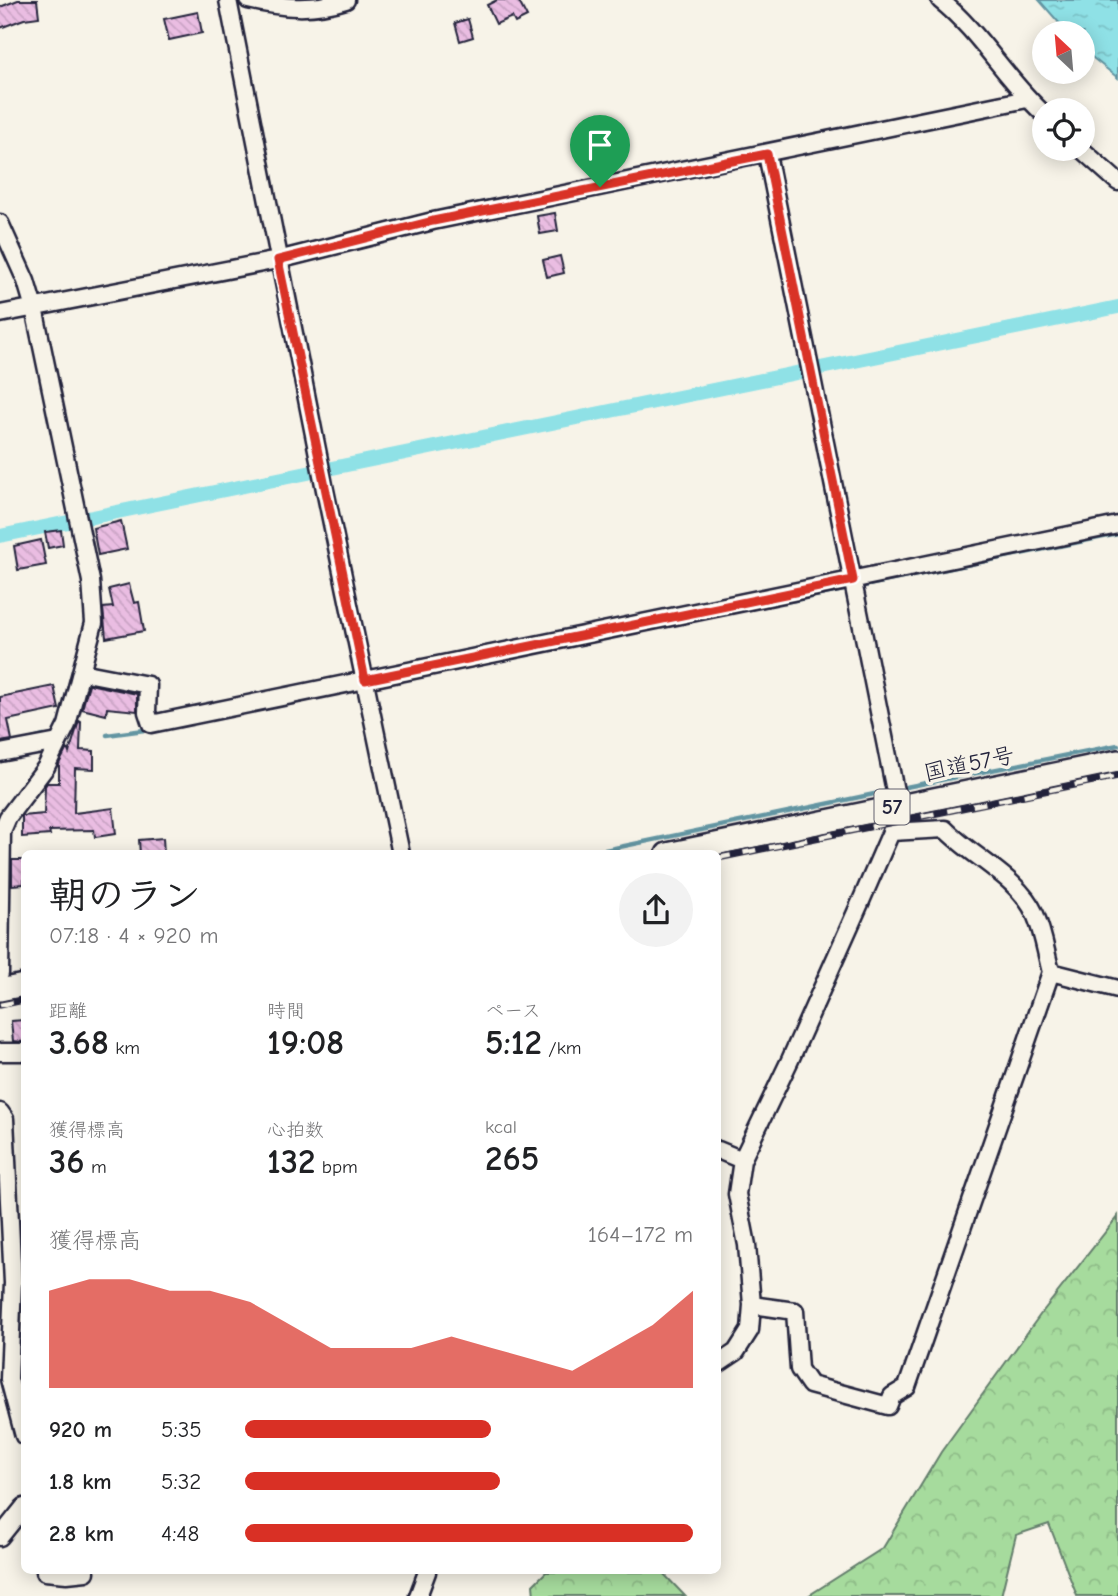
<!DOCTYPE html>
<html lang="ja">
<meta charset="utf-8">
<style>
body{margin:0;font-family:"Comic Neue","Klee One",sans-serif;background:#f2f2f2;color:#202124;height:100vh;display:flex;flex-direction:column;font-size:26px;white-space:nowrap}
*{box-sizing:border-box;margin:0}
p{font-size:23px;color:#757577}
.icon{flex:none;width:38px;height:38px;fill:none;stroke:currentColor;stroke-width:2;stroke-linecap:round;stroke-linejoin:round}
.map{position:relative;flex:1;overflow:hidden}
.side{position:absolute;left:21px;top:850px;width:700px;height:724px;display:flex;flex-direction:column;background:#fff;border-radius:10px;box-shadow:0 4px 18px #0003}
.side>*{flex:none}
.needle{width:46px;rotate:334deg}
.controls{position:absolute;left:1032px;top:21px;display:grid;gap:14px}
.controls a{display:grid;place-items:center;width:63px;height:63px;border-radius:50%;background:#fff;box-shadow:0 4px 18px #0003;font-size:35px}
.pin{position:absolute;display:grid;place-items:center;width:60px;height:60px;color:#fff;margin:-72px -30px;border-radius:50% 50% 50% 0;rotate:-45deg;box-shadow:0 0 7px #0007}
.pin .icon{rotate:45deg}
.round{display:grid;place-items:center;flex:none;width:74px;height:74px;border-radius:37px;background:#f2f2f2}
.headline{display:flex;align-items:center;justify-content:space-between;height:119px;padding:0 28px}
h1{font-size:38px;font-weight:800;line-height:52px}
.metrics{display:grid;grid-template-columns:repeat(3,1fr);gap:10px;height:119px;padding:7px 28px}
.metrics div{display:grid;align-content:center}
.metrics b{font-size:35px;font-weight:800}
.metrics small{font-size:19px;font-weight:400}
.metrics p{font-size:19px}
.chart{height:196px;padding:14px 28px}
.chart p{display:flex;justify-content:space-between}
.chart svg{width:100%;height:126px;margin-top:7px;fill:#d93025;opacity:.7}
ul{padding:0 28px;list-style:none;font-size:23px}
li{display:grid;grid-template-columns:112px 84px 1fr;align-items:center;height:52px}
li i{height:18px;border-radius:9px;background:#d93025}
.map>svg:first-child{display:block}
</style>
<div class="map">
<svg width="1118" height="1596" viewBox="0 0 1118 1596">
<defs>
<pattern id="forest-crowns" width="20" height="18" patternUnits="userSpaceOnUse" patternTransform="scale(1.75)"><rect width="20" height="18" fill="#a6db9d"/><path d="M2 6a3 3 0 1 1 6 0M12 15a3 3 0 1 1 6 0" fill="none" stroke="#8fbc88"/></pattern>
<pattern id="water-ripples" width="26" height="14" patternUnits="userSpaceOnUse" patternTransform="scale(1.75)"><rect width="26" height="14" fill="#8fe1e6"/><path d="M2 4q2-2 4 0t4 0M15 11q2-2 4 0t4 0" fill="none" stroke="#7bc1c6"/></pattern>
<pattern id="building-back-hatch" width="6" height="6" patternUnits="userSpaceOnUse" patternTransform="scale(1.75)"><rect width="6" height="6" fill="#eabde2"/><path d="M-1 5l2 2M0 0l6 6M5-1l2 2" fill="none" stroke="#c8a2c3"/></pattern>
</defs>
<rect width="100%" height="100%" fill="#f7f3e8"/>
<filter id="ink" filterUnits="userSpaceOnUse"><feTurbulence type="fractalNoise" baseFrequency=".0143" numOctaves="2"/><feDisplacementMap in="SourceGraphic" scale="14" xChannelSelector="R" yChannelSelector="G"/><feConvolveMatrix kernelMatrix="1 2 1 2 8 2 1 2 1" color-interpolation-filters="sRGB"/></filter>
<g filter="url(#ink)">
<path fill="url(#forest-crowns)" stroke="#647e6c" stroke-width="2" d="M1118,1216v380h-41l-28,-72 -33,11 -15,61h-193l75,-48 58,-96 99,-137z
M546,1572h116l23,24h-151l-1,-11z"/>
<path fill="url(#water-ripples)" stroke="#6395a2" stroke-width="2" d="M1039,0h79v78l-35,-28v-17h-15z"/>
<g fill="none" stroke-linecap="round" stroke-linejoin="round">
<path stroke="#6395a2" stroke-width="4.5" d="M785,602l333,-68
M107,735l45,-6
M25,741l19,-5
M906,787l212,-42
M586,854l298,-62"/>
<path stroke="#8fe1e6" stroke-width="14" d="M0,536l1118,-229"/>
</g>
<path fill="url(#building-back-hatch)" stroke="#22223b" stroke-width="2" d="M18,0h19l2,17 -15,2 -24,9v-21z
M497,0h21l9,17 -12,6 -3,-6 -16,7 -9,-19z
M198,12l4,21 -33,7 -5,-21z
M468,19l5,18 -13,4 -5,-18z
M555,213l3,18 -18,3 -3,-18z
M560,256l4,17 -17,4 -4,-17z
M121,521l6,28 -29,6 -5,-27z
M61,530l2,15 -15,3 -3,-16z
M41,540l5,25 -28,5 -4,-24z
M129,584l5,19 5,-1 5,29 -38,7 -3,-30 10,-1 -4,-18z
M89,684l48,10v17l-30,-3 -1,7 -24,-6z
M54,686l5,23 -51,11 4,20 -12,2v-45z
M79,721l2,1 -1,28 14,1v18l-19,-1 -1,45 39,-5 3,26 -21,3 -1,-7 -45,1 1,4 -28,2v-21l22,-2 1,-28 2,-3h12v-19l8,-16 2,5z
M163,838l1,16h-24l-1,-14z
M12,860h12v24l-12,1z
M24,1020v22l-11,-1 -2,-20z"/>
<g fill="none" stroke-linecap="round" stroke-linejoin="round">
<g stroke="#22223b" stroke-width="21">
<path id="minor" d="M228,0l97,490 76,364
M248,0c35,8 64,11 98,0
M940,0c41,33 66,80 105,115
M1081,149l37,33
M0,223l26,58 8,27 57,273 3,42 -27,102 -21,42 -38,50 -6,14 -2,143
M0,314l278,-54 155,-39 594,-122
M81,672l67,13 -1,27 4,12 967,-199
M0,753l58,-11
M1051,972l67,17
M0,1052h24
M0,1112l5,7 8,164 -4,96 15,57
M718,1150l24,10
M752,1305l43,6 4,58 11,16 78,21 4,-10 15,-9 144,-415c-5,-19 -8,-40 -16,-58 -16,-36 -63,-57 -90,-85l-54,3
M718,1364l18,-12 14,-22 2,-25 -5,-60 -10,-51 5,-34 48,-100 71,-159 30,-69 7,-26 -131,-652
M0,1537l24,-30
M45,1572l22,2 19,-2
M418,1596l9,-24"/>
</g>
<g stroke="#22223b" stroke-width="26">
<path id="highway" d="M667,854l451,-93
M0,990l24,-5"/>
</g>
<use href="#minor" stroke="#f7f3e8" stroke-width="16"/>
<use href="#highway" stroke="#f7f3e8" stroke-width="21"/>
<g stroke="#22223b" stroke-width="7">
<path id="rail" d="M718,858l400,-82
M0,1005l24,-5"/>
</g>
<use href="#rail" stroke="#f7f3e8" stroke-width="4.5" stroke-dasharray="13" stroke-linecap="butt"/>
</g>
</g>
<g fill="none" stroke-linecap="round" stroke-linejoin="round" filter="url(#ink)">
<g stroke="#fff" stroke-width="14">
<path id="route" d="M767,154l86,426 -488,100 -87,-420 155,-39z"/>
</g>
<use href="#route" stroke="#d93025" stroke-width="9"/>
</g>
<g text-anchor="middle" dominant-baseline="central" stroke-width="7" stroke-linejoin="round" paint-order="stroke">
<rect fill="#f7f3e8" stroke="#62616f" stroke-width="2" x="874.5" y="789.5" width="35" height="35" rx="5"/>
<g font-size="21" font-weight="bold" fill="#22223b">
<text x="892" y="807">57</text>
</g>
<g font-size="23" fill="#22223b" stroke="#f7f3e8">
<text transform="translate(969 764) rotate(-12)">国道57号</text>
</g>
</g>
</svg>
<div class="controls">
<a><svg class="needle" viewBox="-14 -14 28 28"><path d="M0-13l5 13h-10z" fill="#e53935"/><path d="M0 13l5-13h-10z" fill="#757577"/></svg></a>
<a><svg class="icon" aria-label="locate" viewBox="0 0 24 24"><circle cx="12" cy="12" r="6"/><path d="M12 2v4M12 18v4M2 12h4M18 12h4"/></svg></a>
</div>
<div class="pin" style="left:600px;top:187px;background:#1e9e55"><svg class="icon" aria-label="arrive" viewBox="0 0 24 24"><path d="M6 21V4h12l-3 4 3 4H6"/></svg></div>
<section class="side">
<div class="headline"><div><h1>朝のラン</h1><p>07:18 · 4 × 920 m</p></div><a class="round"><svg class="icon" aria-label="share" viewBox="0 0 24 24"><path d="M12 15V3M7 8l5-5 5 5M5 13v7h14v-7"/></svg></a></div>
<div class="metrics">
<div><p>距離</p><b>3.68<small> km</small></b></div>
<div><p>時間</p><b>19:08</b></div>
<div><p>ペース</p><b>5:12<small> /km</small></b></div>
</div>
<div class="metrics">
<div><p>獲得標高</p><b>36<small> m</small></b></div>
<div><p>心拍数</p><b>132<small> bpm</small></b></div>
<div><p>kcal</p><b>265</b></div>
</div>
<div class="chart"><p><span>獲得標高</span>164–172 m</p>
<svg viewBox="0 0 160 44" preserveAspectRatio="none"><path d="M0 44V10L10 6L20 6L30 10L40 10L50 14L60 22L70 30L80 30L90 30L100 26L110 30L120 34L130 38L140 30L150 22L160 10V44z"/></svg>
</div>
<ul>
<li><b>920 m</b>5:35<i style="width:55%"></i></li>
<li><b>1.8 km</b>5:32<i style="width:57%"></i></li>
<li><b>2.8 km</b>4:48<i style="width:100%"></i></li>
</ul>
</section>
</div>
